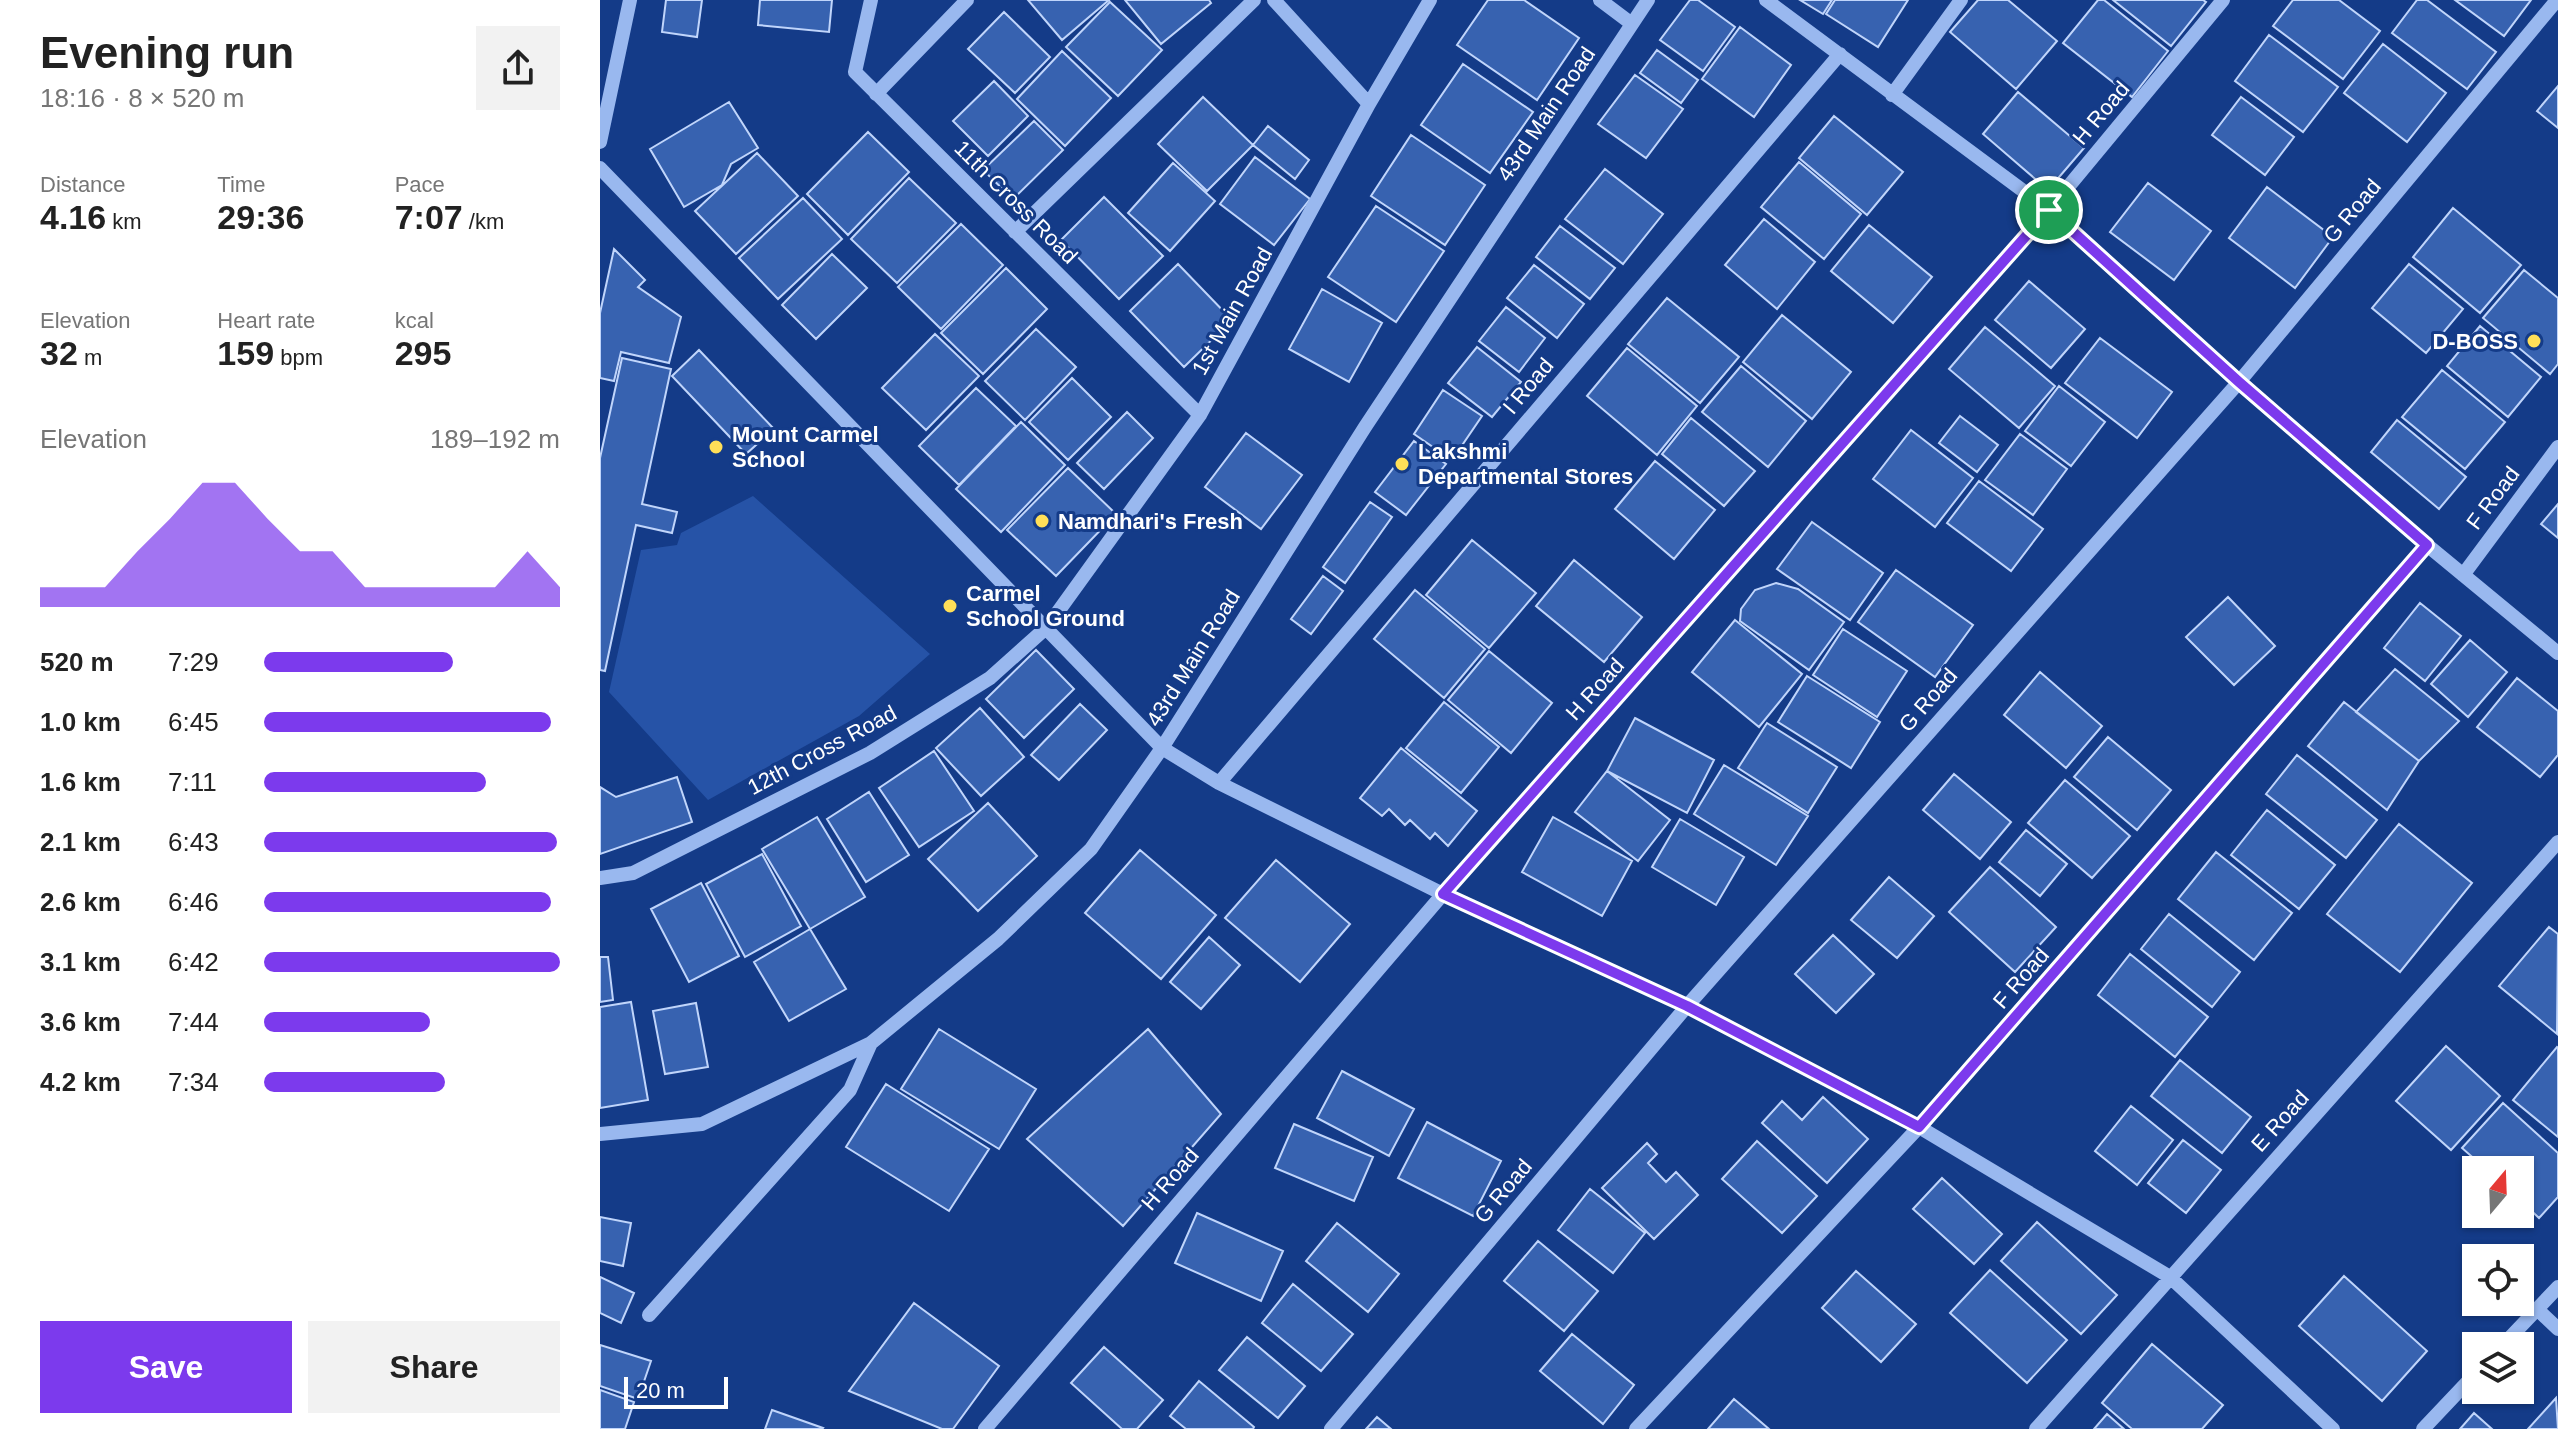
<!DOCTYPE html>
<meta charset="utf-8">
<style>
body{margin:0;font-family:Arial,sans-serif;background:#f2f2f2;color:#222;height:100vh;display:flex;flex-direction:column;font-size:30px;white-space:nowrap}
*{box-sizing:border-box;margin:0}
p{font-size:26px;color:#767676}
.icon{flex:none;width:44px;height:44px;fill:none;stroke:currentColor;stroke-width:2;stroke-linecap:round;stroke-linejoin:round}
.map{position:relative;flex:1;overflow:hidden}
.side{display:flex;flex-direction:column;background:#fff;width:600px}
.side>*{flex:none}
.needle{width:52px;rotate:19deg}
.buttons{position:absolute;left:1862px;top:1156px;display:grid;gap:16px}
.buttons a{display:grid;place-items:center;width:72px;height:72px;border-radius:0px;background:#fff;box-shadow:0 2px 6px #0004;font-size:40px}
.scale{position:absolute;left:24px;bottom:20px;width:104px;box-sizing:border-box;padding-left:8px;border:4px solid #fff;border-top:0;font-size:22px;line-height:28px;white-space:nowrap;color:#fff;-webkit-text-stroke:6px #143b88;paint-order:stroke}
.pin{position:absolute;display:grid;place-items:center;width:68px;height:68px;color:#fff;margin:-34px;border:4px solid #fff;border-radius:50%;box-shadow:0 2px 8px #0007}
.round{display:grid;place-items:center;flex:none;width:84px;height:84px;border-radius:0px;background:#f2f2f2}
.headline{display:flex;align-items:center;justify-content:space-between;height:136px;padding:0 40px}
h1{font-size:44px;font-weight:800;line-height:60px}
.stats{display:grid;grid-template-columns:repeat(3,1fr);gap:12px;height:136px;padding:8px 40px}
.stats div{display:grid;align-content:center}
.stats b{font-size:34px;font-weight:800}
.stats small{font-size:22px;font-weight:400}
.stats p{font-size:22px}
.chart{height:224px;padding:16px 40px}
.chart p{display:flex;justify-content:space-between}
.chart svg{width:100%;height:144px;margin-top:8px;fill:#7c3aed;opacity:.7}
.primary-button{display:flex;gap:16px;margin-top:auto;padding:16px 40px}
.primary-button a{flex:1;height:92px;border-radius:0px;background:#7c3aed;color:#fff;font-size:32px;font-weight:800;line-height:92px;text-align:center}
.primary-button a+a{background:#f2f2f2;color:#222}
ul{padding:0 40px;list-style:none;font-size:26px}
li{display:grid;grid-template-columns:128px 96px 1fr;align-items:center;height:60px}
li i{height:20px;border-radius:10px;background:#7c3aed}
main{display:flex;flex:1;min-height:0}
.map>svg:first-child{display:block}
</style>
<main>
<section class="side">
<div class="headline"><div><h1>Evening run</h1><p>18:16 · 8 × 520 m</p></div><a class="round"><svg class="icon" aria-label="share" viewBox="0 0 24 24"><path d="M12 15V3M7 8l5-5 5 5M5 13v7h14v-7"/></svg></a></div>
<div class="stats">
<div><p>Distance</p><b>4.16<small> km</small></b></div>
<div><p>Time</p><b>29:36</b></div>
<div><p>Pace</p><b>7:07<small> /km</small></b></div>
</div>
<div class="stats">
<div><p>Elevation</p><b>32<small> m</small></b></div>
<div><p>Heart rate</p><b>159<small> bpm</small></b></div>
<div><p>kcal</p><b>295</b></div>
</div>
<div class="chart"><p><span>Elevation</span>189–192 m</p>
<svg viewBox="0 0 160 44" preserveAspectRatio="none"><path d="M0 44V38L10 38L20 38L30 27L40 17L50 6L60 6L70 17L80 27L90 27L100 38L110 38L120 38L130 38L140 38L150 27L160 38V44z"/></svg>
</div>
<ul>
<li><b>520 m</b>7:29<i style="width:64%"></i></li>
<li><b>1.0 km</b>6:45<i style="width:97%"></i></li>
<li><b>1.6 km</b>7:11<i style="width:75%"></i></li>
<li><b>2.1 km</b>6:43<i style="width:99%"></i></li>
<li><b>2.6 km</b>6:46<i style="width:97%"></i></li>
<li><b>3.1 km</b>6:42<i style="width:100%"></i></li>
<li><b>3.6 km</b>7:44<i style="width:56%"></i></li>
<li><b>4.2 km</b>7:34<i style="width:61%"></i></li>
</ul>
<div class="primary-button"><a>Save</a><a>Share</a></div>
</section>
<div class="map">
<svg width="1958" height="1429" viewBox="0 0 1958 1429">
<rect width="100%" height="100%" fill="#143b88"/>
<path fill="#2653a7" d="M153,496l177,158 -71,62 -151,84 -99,-108 32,-142 36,-5 4,-12z"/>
<path fill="#3762b0" stroke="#c0d5fb" stroke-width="2" d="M66,0h36l-5,37 -35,-5z
M160,0h72l-3,32 -71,-7z
M428,0h81l-47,40z
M525,0h84l2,3 -50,41z
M888,0h36l55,38 -42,62 -80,-55z
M1090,0h8l37,27 -32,44 -43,-31z
M1200,0h32l-9,14z
M1235,0h73l-30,47 -52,-33z
M1378,0h30l49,41 -41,48 -66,-57z
M1498,0h6l64,51 -36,46 -69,-54z
M1513,0h90l3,2 -35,44z
M1693,0h46l41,31 -37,48 -70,-53z
M1817,0h10l69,52 -29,37 -75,-56z
M1855,0h76l-27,36z
M510,2l52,48 -44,46 -52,-49z
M404,12l46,45 -35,36 -47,-44z
M1140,27l51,38 -37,52 -52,-38z
M1669,35l69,52 -35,45 -68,-51z
M1783,44l63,49 -39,49 -63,-49z
M1057,50l41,30 -17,23 -41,-30z
M462,51l49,47 -46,48 -48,-47z
M863,64l70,48 -43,61 -69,-48z
M1035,75l48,34 -37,49 -48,-34z
M394,81l34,35 -40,40 -35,-35z
M1958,86v42l-21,-17z
M1418,92l66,56 -36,42 -65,-56z
M603,97l50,48 -46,46 -49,-47z
M1641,97l53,40 -29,38 -53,-40z
M129,102l29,46 -27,16 -9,21 -38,22 -34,-58z
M1234,116l69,56 -36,43 -68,-57z
M434,121l29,29 -50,49 -30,-29z
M668,126l41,34 -14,19 -42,-34z
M268,132l41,40 -61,63 -41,-41z
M811,135l74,50 -40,60 -74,-49z
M157,153l41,43 -62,58 -41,-43z
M655,157l55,42 -36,46 -54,-41z
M1199,162l62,52 -37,45 -63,-52z
M573,163l42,38 -45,50 -42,-38z
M1005,169l58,45 -40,50 -58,-45z
M309,178l47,45 -59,60 -46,-44z
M1548,183l63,48 -37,49 -64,-48z
M1667,187l66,50 -38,51 -66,-50z
M504,197l59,59 -44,43 -58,-59z
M203,198l39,41 -64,60 -39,-41z
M776,206l68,45 -48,71 -68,-45z
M1853,208l68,57 -41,48 -67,-56z
M1164,219l51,43 -38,47 -52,-44z
M361,224l42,41 -62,64 -43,-42z
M1269,225l63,52 -39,46 -62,-52z
M960,226l55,42 -25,31 -54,-42z
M14,249l31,31 -7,7 43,30 -12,46 -48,-11 -7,29 -14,-3v-65z
M232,254l35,34 -51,51 -34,-34z
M578,264l54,56 -48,47 -54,-56z
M1809,264l54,45 -37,44 -54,-45z
M934,265l50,39 -27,34 -50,-40z
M406,268l41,41 -64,65 -42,-41z
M1924,270l34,28v66l-8,10 -67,-56z
M1429,281l56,48 -34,39 -56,-48z
M722,289l60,34 -33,59 -60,-33z
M1067,298l72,59 -39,46 -72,-59z
M906,307l39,31 -26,34 -40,-31z
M1182,315l69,57 -39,47 -69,-57z
M1880,326l61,51 -33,40 -61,-51z
M1385,327l70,59 -36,42 -70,-59z
M436,329l40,38 -51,53 -40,-39z
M335,334l44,42 -53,54 -44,-42z
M1500,338l72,54 -35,46 -72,-55z
M877,347l44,35 -29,35 -44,-34z
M1027,348l70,58 -40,49 -70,-59z
M99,350l75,79 -28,25 -74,-78z
M22,358l49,11 -29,135 35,8 -5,21 -36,-8 -31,146 -5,-1v-212z
M1141,366l65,55 -38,46 -66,-55z
M1842,370l63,52 -40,47 -63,-52z
M472,378l39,39 -43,43 -39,-38z
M1459,386l46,36 -34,44 -46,-35z
M376,388l40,38 -57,59 -40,-39z
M843,390l39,26 -30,44 -38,-26z
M527,412l26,26 -49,51 -27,-26z
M1360,416l38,29 -21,27 -38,-29z
M1091,418l64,53 -31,35 -62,-52z
M1797,420l69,57 -27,32 -68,-57z
M421,422l44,43 -64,67 -45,-43z
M1311,430l62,48 -38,49 -62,-48z
M646,433l56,42 -41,54 -56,-42z
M1420,434l47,35 -34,46 -48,-35z
M814,441l32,23 -40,51 -31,-23z
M1055,461l60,49 -41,49 -59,-50z
M468,468l48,46 -60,62 -49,-46z
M1379,481l64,48 -32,42 -64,-48z
M770,502l22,15 -47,66 -22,-16z
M1958,504v34l-17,-14z
M1212,522l71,51 -33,47 -73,-51z
M872,540l64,53 -47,55 -63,-53z
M974,560l68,57 -38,45 -68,-56z
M1296,570l77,55 -38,52 -77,-55z
M723,576l20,15 -32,43 -20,-15z
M1176,583l22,6 46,33 -35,48 -69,-49 1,-12 14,-19z
M815,590l70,59 -41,49 -70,-59z
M1628,597l47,49 -41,39 -48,-48z
M1820,603l41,33 -36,45 -41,-33z
M1135,620l67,54 -43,53 -67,-55z
M1243,629l64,42 -30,46 -64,-42z
M1870,640l37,32 -39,45 -37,-33z
M436,650l38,39 -50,49 -38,-39z
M889,651l63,52 -41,50 -63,-53z
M1795,669l64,52 -40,40 -63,-49z
M1440,672l62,54 -36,42 -62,-53z
M1207,676l73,46 -29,46 -73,-46z
M1917,678l41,33v44l-18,22 -63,-50z
M844,702l55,45 -38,46 -55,-45z
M1744,702l75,59 -32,49 -79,-64z
M480,704l27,26 -48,50 -28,-25z
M380,708l44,49 -43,39 -45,-48z
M1035,718l79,42 -27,53 -80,-42z
M1167,723l70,44 -29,46 -70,-45z
M1508,737l63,53 -34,40 -63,-53z
M801,748l76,63 -29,35 -13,-13 -5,6 -20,-19 -5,5 -16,-16 -7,7 -22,-18z
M334,751l40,60 -55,36 -40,-59z
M1697,755l80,65 -31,38 -80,-64z
M1124,765l84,51 -32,49 -82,-51z
M1007,771l63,49 -32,41 -63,-49z
M1354,774l57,48 -31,37 -57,-49z
M77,777l15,45 -92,32v-67l16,10z
M1465,780l65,56 -38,42 -64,-55z
M269,792l40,63 -43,27 -39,-63z
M388,803l49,53 -59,55 -50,-52z
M1667,810l68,55 -36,44 -68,-54z
M217,817l48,80 -55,32 -48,-80z
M953,817l79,44 -30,55 -80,-44z
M1080,819l64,38 -28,48 -64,-38z
M1799,824l73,59 -72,89 -73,-58z
M1426,830l41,34 -27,32 -41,-34z
M540,850l76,65 -55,64 -76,-66z
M1616,852l76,61 -38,47 -76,-61z
M162,854l39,72 -56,31 -39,-73z
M676,860l74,64 -50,58 -75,-64z
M1390,867l66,60 -41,45 -66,-60z
M1289,877l45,39 -37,42 -46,-38z
M101,883l38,73 -50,26 -38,-73z
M1569,914l71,58 -28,35 -71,-58z
M1949,927l9,7 -1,100 -58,-48z
M210,929l36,60 -57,32 -35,-59z
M1233,935l41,39 -38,39 -41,-39z
M609,937l31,28 -39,44 -31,-27z
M1530,954l78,63 -33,40 -77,-62z
M0,957h8l5,43 -13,2z
M31,1002l17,98 -48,8v-101z
M96,1003l12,64 -43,7 -12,-63z
M339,1029l97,60 -37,60 -98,-60z
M548,1029l73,85 -98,112 -96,-87z
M1846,1046l54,50 -49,54 -55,-49z
M1957,1047l1,1v89l-45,-37z
M1580,1060l71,57 -29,36 -71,-57z
M742,1071l72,38 -25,47 -72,-38z
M286,1084l103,65 -40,62 -103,-64z
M1223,1097l45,42 -41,44 -65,-60 20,-22 20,19z
M1903,1103l55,50v44l-19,21 -19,-18v-30h-33l-25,-22z
M1531,1106l42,34 -36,45 -42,-34z
M827,1122l74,39 -28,55 -75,-38z
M694,1124l79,33 -19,44 -79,-33z
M1583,1140l38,30 -35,43 -38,-30z
M1157,1141l60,55 -35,37 -60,-54z
M1047,1143l10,11 -9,9 18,19 10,-10 22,23 -44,44 -52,-51z
M1342,1178l60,56 -28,30 -61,-55z
M990,1189l55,44 -32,40 -55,-43z
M597,1213l86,38 -22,50 -86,-38z
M0,1217l31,6 -8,43 -23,-5z
M1437,1222l80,73 -36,39 -80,-73z
M737,1223l62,51 -31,38 -62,-51z
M938,1241l60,50 -34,40 -60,-50z
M1390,1270l77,70 -40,43 -77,-70z
M1256,1271l60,53 -35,38 -59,-54z
M1744,1276l83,75 -45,50 -83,-75z
M0,1277l34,16 -13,30 -21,-10z
M693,1284l60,50 -32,37 -59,-48z
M314,1303l85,63 -46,63h-11l-93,-38z
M972,1334l62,51 -31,39 -63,-53z
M647,1337l58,49 -27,32 -59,-48z
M1552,1344l71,61 -21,24h-70l-30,-26z
M0,1345l51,16 -13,38 -38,-13z
M504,1347l59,53 -26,29h-15l-51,-46z
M599,1381l55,46 -1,2h-67l-16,-13z
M0,1390l34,12 -9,27h-25z
M1956,1398l2,31h-30z
M1134,1399l35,30h-61z
M172,1410l51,18 -1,1h-57z
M1874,1413l18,16h-32z
M1507,1414l17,15h-30z
M777,1417l14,12h-25z"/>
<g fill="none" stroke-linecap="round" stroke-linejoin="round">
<path stroke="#99b8ef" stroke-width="14" d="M271,0l-16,72 345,343
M674,0l95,104
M1000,0l32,24
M1166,0l283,210 190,172 188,163 131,108
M276,94l91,-94
M1292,95l69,-95
M0,142l30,-142
M0,168l562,580 57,35 224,111 244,112 232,121 251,150 163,152
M415,232l239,-232
M1863,575l95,-128
M619,783l621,-729
M0,878l33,-5 237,-120 120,-75 57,-51 153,-212 169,-311 61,-104
M0,1134l102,-10 169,-81 127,-104 93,-90 71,-101 203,-321 283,-427
M1937,1309l21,20
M49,1315l201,-225 21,-47
M1902,1346l56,-59
M385,1429l458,-535 606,-684 174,-210
M731,1429l356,-423 552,-624 318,-382
M1036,1429l283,-302 508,-582
M1436,1429l522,-587
M1823,1429l53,-56"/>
</g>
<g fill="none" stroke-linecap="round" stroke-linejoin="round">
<g stroke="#fff" stroke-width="16">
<path id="route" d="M1449,210l190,172 188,163 -508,582 -232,-121 -244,-112z"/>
</g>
<use href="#route" stroke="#7c3aed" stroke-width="10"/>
</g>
<g fill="#ffdf58" stroke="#143b88" stroke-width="3">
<circle cx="1934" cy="341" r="8"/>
<circle cx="116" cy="447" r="8"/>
<circle cx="802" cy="464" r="8"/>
<circle cx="442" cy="521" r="8"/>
<circle cx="350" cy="606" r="8"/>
</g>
<g text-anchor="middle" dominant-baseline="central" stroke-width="6" stroke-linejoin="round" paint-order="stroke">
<g font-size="22" fill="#fff" stroke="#143b88">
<text transform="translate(1501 113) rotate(-50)">H Road</text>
<text transform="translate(946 114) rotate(-56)">43rd Main Road</text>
<text transform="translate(416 202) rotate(45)">11th Cross Road</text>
<text transform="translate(1752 211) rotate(-50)">G Road</text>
<text transform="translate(632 311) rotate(-61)">1st Main Road</text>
<text transform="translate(928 386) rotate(-50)">I Road</text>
<text transform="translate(1893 498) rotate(-53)">F Road</text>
<text transform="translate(593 658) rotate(-58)">43rd Main Road</text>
<text transform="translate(995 689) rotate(-48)">H Road</text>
<text transform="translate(1328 700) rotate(-49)">G Road</text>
<text transform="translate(222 750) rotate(-28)">12th Cross Road</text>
<text transform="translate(1421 978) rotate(-49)">F Road</text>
<text transform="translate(1680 1121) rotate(-48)">E Road</text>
<text transform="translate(570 1179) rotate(-49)">H Road</text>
<text transform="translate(903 1191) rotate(-50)">G Road</text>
</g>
<g font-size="22" font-weight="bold" fill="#fff" stroke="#143b88" text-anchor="start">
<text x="1918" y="341" text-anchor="end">D-BOSS</text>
<text x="132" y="434">Mount Carmel<tspan x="132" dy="25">School</tspan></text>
<text x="818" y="451">Lakshmi<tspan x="818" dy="25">Departmental Stores</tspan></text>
<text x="458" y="521">Namdhari's Fresh</text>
<text x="366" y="593">Carmel<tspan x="366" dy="25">School Ground</tspan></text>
</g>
</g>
</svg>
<div class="buttons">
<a><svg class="needle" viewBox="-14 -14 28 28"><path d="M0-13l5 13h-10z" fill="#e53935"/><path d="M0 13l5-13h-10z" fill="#767676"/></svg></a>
<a><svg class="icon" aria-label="locate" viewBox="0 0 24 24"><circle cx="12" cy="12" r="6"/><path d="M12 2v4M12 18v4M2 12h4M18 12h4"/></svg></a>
<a><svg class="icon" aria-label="layers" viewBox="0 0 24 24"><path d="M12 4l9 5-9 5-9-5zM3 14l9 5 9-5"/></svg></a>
</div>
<div class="scale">20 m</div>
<div class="pin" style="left:1449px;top:210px;background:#1e9e55"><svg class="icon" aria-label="arrive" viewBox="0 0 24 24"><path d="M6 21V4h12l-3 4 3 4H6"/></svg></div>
</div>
</main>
